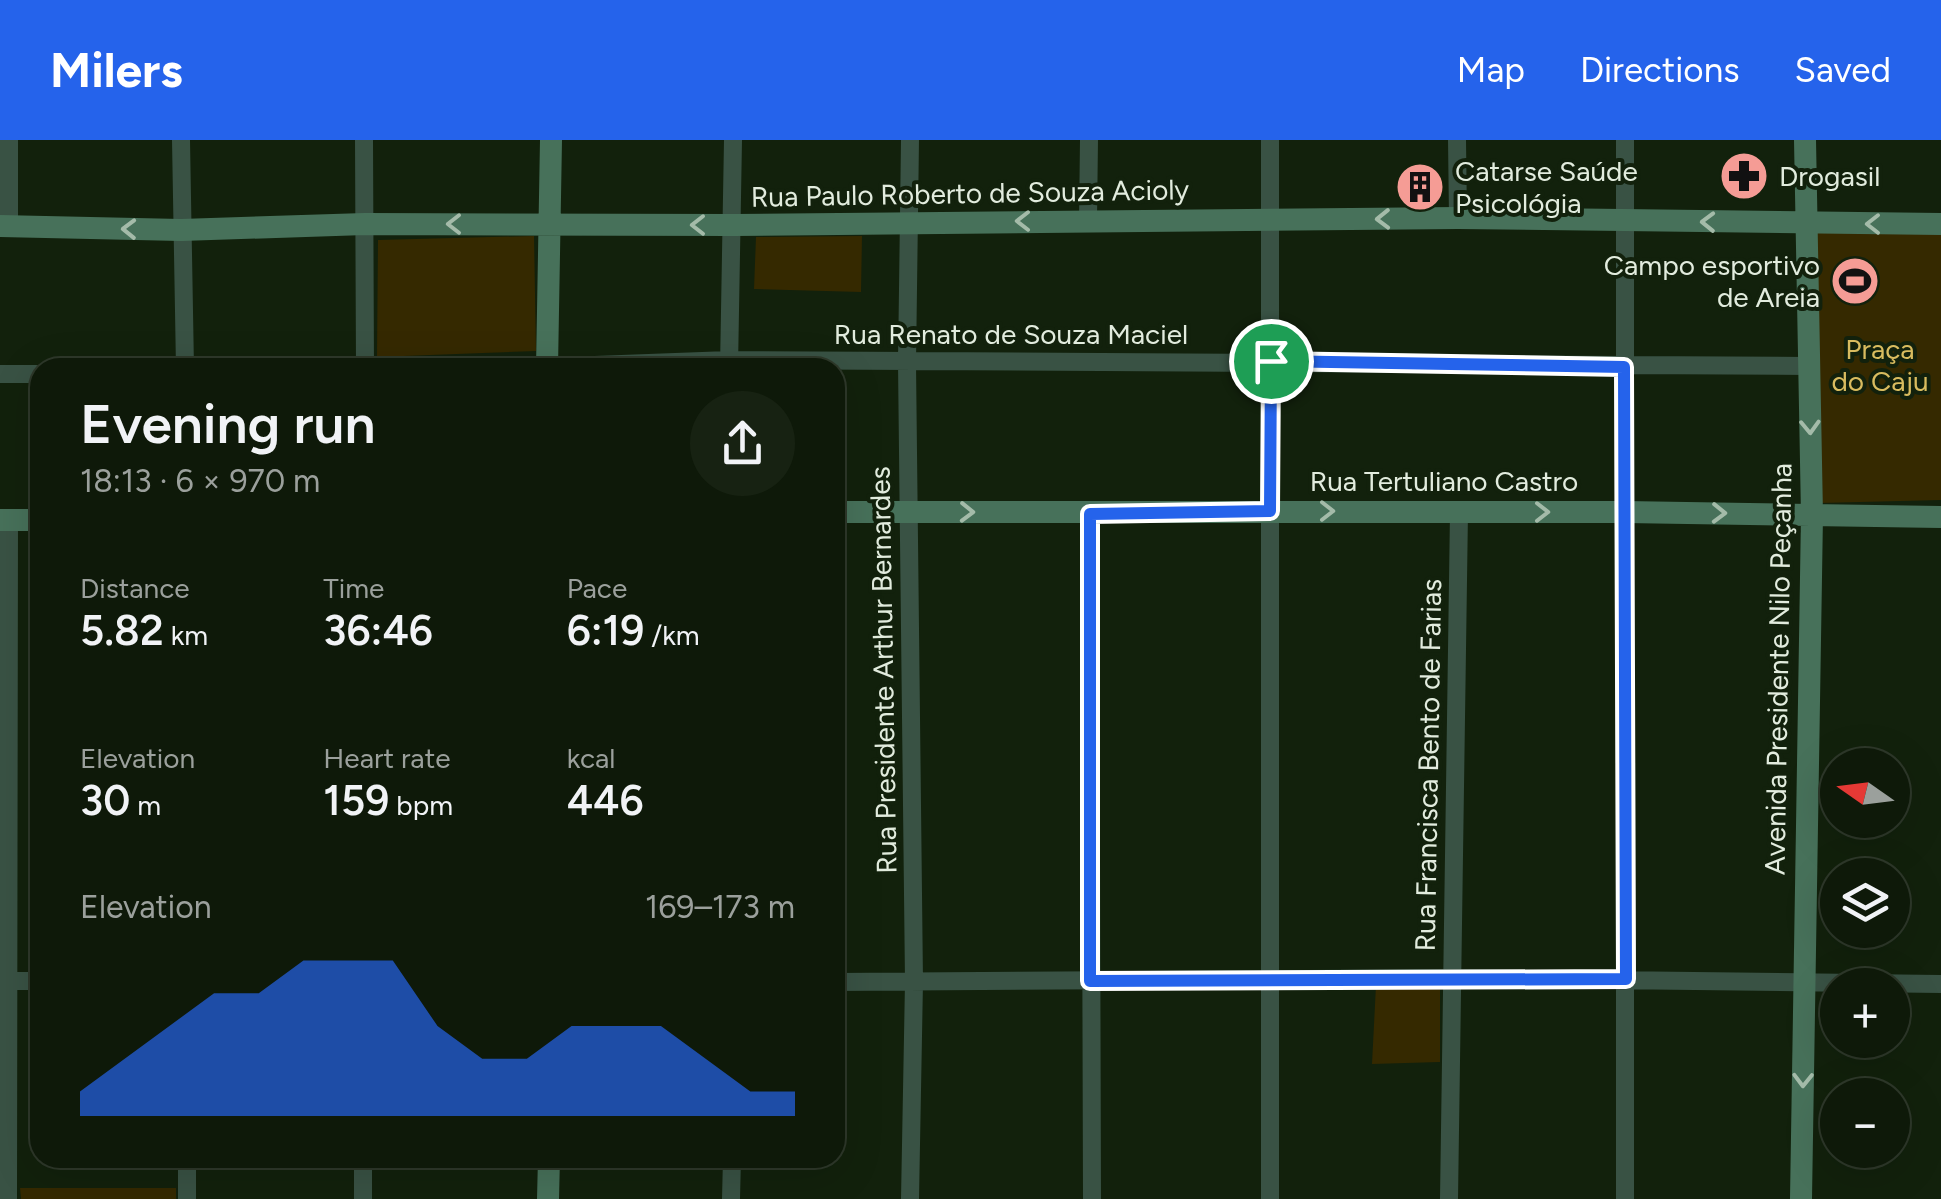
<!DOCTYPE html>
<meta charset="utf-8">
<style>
body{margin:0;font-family:Figtree,sans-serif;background:#172212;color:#f1f3f6;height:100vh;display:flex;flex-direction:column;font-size:38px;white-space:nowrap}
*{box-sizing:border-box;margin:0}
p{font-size:32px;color:#9ba09c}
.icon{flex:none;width:55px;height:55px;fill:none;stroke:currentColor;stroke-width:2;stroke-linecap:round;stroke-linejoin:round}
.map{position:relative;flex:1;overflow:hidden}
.panel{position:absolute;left:30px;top:218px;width:815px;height:810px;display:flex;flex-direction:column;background:#0e1909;border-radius:30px;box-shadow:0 10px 40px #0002,0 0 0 2px #2e382a}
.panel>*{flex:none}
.needle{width:65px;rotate:284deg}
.fabs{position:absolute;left:1820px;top:608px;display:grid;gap:20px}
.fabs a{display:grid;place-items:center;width:90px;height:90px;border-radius:50%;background:#0e1909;box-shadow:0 10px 40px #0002,0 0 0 2px #2e382a;font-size:50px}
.pin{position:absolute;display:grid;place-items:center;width:85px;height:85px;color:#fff;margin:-42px;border:5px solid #fff;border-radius:50%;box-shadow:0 2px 10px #0007}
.round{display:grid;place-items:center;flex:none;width:105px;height:105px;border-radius:52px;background:#172212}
.overview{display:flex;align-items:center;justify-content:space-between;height:170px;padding:0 50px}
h1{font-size:55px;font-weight:600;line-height:75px}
.figures{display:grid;grid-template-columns:repeat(3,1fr);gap:15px;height:170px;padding:10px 50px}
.figures div{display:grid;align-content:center}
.figures b{font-size:42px;font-weight:600}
.figures small{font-size:28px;font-weight:400}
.figures p{font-size:28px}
.chart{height:280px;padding:20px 50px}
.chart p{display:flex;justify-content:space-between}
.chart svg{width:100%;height:180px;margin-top:10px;fill:#2563eb;opacity:.7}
header{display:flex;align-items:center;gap:60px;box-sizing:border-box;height:140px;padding:0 50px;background:#2563eb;color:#fff}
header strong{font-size:48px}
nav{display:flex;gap:55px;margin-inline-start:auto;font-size:35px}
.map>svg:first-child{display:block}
</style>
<header>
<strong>Milers</strong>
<nav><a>Map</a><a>Directions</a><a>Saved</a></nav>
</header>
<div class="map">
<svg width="1941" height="1059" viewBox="0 0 1941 1059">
<rect width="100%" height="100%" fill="#12210c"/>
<path fill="#352900" d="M1817,89l124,1v270l-121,3z
M534,96l2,115 -159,6 1,-117z
M862,96l-1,56 -107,-3 2,-52z
M1376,845h64v77l-68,2z
M20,1048h156v11h-155z"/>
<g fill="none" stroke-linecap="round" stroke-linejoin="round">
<path stroke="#395244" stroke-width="18" d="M9,0v86
M181,0l4,228
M364,0l1,228
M910,0l-3,223 7,619 -4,217
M1457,0l1,78
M1088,80l1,-80
M514,228l215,-8 1079,6
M729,228l4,-228
M0,234h40
M1090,374l2,685
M1,841h39
M835,842l617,-4 489,6
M8,1059l1,-679
M187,1059v-41
M363,1059v-41
M731,1059l1,-41
M1270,1059v-1059
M1449,1059l10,-687
M1625,1059v-1059"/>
<path stroke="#47715a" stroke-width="22" d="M0,86l181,4 184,-6 369,1 724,-7 483,6
M547,228l4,-228
M835,372h790l316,5
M0,380h40
M548,1059l1,-41
M1801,1059l11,-684 -7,-375"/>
</g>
<defs><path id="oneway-chevron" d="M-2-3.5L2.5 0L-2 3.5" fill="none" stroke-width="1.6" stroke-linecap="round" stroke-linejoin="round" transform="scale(2.5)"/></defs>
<g stroke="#a4bba9">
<use href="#oneway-chevron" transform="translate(1383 79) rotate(179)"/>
<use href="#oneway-chevron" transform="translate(1023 81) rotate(180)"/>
<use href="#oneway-chevron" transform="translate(1708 82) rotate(-179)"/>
<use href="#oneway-chevron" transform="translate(454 84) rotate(180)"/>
<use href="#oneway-chevron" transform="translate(1873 84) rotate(180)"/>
<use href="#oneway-chevron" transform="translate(698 85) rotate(-180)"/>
<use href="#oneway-chevron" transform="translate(129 89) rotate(-179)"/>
<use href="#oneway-chevron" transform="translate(1810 287) rotate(88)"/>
<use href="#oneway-chevron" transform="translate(1327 371)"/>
<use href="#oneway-chevron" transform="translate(967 372) rotate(1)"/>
<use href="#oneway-chevron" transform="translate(1542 372)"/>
<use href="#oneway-chevron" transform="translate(1719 373) rotate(1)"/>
<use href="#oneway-chevron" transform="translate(1803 940) rotate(91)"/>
</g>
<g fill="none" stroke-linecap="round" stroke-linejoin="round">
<g stroke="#fff" stroke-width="20">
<path id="route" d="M1271,221l353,6 2,612 -536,2v-467l180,-3z"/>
</g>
<use href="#route" stroke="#2563eb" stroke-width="12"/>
</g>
<defs>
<g id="pharmacy-disc" transform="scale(2.5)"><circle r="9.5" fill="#f59c95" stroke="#12210c"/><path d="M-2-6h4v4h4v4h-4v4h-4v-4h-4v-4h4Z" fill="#111"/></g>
<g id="building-disc" transform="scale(2.5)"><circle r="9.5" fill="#f59c95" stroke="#12210c"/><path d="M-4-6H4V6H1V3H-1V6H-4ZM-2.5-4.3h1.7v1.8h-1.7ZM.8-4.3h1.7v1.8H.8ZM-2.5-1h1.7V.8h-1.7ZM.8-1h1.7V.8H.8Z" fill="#111"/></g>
<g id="stadium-disc" transform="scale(2.5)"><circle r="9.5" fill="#f59c95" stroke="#12210c"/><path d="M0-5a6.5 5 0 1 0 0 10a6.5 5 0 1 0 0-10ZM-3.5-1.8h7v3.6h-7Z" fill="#111"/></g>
</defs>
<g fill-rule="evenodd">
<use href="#pharmacy-disc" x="1744" y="36"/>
<use href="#building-disc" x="1420" y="47"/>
<use href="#stadium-disc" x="1855" y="141"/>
</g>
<g text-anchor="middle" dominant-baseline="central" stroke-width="8" stroke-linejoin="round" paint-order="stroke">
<g font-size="28" fill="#e2ecde" stroke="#12210c" text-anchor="start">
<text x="1455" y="31">Catarse Saúde<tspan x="1455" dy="32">Psicológia</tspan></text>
<text x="1779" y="36">Drogasil</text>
<text x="1820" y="125" text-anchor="end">Campo esportivo<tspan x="1820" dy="32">de Areia</tspan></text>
</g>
<g font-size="28" fill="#e2ecde" stroke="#12210c">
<text transform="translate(970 53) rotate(-1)">Rua Paulo Roberto de Souza Acioly</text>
<text x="1011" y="194">Rua Renato de Souza Maciel</text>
<text x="1444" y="341">Rua Tertuliano Castro</text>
<text transform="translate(1778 529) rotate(-89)">Avenida Presidente Nilo Peçanha</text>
<text transform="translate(883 530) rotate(-91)">Rua Presidente Arthur Bernardes</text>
<text transform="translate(1428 625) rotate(-89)">Rua Francisca Bento de Farias</text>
</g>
<g font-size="28" fill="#d9bc5f" stroke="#12210c">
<text x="1880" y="209">Praça<tspan x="1880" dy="32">do Caju</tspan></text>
</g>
</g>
</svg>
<div class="fabs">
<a><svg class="needle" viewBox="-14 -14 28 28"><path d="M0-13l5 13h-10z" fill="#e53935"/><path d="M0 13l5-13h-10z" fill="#9ba09c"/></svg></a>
<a><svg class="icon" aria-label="layers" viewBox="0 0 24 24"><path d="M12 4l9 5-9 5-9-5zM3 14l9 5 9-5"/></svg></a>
<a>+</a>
<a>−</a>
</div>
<div class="pin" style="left:1271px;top:221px;background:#1e9e55"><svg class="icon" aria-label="arrive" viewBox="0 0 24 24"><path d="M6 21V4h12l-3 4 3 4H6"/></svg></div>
<section class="panel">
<div class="overview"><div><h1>Evening run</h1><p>18:13 · 6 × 970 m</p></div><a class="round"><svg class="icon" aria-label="share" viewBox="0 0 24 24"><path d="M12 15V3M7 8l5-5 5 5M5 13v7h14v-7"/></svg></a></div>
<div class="figures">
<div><p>Distance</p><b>5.82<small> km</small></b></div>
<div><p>Time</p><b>36:46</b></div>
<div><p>Pace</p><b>6:19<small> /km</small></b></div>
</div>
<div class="figures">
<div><p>Elevation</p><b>30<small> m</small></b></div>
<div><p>Heart rate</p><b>159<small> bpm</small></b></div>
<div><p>kcal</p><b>446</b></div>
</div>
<div class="chart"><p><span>Elevation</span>169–173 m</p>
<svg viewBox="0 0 160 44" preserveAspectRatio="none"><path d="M0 44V38L10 30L20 22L30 14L40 14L50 6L60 6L70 6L80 22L90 30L100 30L110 22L120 22L130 22L140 30L150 38L160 38V44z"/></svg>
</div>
</section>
</div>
